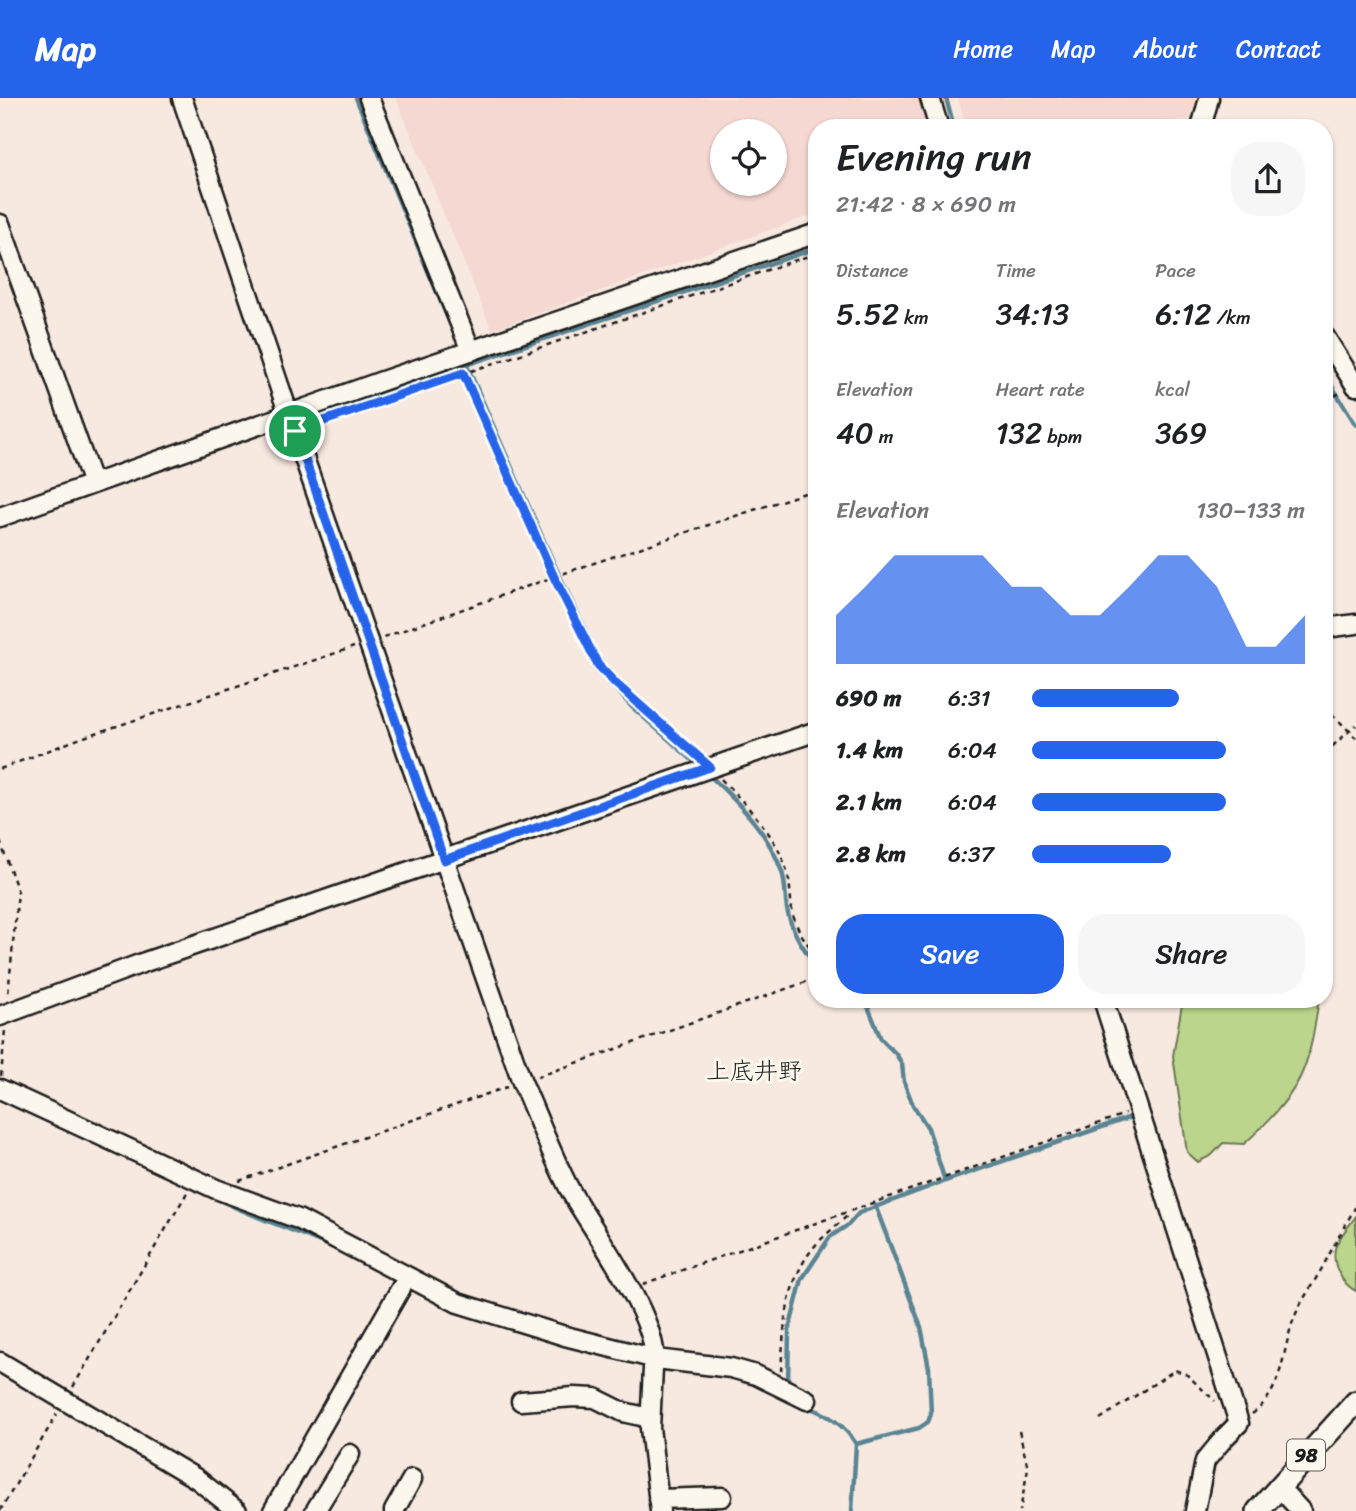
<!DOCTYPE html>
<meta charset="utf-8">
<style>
body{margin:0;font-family:Sriracha,"Klee One",sans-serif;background:#f6f6f6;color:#202124;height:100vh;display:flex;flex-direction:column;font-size:26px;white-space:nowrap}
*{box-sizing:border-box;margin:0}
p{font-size:23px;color:#757577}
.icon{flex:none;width:38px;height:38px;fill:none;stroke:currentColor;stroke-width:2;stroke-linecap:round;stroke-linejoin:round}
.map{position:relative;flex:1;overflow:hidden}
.drawer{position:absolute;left:808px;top:21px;width:525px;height:889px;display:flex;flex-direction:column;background:#fff;border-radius:28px;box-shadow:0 2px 5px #0004}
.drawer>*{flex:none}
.controls{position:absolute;left:710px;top:21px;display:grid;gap:14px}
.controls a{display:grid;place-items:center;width:77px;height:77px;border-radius:50%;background:#fff;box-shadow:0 2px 5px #0004;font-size:35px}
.pin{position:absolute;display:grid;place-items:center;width:60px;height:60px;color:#fff;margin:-30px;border:4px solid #fff;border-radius:50%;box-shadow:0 2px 7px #0007}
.round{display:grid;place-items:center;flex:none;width:74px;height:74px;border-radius:28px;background:#f6f6f6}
.headline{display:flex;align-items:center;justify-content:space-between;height:119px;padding:0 28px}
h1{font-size:38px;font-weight:600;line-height:52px}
.figures{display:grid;grid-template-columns:repeat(3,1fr);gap:10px;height:119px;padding:7px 28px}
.figures div{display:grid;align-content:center}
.figures b{font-size:30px;font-weight:600}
.figures small{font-size:19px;font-weight:400}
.figures p{font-size:19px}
.chart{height:196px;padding:14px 28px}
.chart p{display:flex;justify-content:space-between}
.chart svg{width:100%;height:126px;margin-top:7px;fill:#2563eb;opacity:.7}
.action{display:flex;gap:14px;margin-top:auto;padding:14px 28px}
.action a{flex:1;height:80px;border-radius:28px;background:#2563eb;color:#fff;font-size:28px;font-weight:600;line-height:80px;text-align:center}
.action a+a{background:#f6f6f6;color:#202124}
ul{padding:0 28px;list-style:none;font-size:23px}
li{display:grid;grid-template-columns:112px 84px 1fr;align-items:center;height:52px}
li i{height:18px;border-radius:9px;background:#2563eb}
header{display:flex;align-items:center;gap:42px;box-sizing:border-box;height:98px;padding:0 35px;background:#2563eb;color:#fff}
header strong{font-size:33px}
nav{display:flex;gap:38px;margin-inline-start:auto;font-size:24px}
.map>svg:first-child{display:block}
</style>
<header>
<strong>Map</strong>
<nav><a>Home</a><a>Map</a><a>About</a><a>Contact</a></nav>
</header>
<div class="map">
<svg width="1356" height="1413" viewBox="0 0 1356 1413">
<rect width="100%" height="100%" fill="#f8e9e0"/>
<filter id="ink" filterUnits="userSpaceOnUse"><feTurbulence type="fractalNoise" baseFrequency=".0143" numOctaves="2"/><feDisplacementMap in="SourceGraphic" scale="14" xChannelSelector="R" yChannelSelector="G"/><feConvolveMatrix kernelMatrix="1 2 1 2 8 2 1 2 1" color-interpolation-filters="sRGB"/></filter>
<g filter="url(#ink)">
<path fill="#f4d8d1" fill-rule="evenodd" d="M396,0h524l8,30h-111v85l-325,117zM723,33h52v53h-52z
M958,0h238l-5,21 -90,9h-135z"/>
<path fill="#bbd58c" stroke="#6c7854" stroke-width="2" d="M1183,901h136c-4,25 -7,51 -17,74 -11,26 -38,53 -58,71l-21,-1 -11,12 -14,7 -11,-10 -14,-96z
M1356,1118v75c-14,-7 -24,-25 -21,-42 2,-10 15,-24 21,-33z"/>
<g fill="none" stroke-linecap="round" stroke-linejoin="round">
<path stroke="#598493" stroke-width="4.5" d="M356,0l105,252
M946,0l8,30
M464,261l91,207 56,118 20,22 68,60
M1325,277l31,50
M299,326l167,-59 351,-117
M708,676c30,28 61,59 74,98 4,12 3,25 5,37 4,22 16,40 30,57
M0,1001l38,17
M945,1083l189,-65
M211,1098c41,21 85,34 127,54
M788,1286l1,-54 13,-51 28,-42 18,-12 11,-12 86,-32 -17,-53 -15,-23 -9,-23 -2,-18 -6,-10 -15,-15 -16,-40
M804,1308c21,6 41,19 52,38l-4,67
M856,1346l63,-16 9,-6 3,-8 -2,-46 -8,-41 -46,-122"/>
<g stroke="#1c1c1c" stroke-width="23">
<path id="minor" d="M182,0l107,317 233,667c16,36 30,74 48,108 21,39 96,137 83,178l-3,60 10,83
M369,0l102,253
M930,0l9,30
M1201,30l8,-30
M0,126l93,260
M1325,239l31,49
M0,419l382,-136 435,-148
M1325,530l31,-4
M1103,901l136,424 -14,14 -20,24 -10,50
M0,918l145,-54 672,-231
M0,991l216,100 82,30 160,84 107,33 91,23 75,9 25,7 51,25
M0,1264l197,117 40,32
M521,1303l53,-4 21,1 28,14 27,6
M1279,1389l22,24
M658,1401l64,-2
M273,1413l128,-223
M315,1413l35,-57
M394,1413l18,-32"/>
</g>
<g stroke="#1c1c1c" stroke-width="26">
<path id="major" d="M1258,1413l98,-109"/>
</g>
<path stroke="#1c1c1c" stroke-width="2.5" stroke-dasharray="5 5" stroke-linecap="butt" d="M463,275l91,204 44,88 101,92
M1325,300l8,-1 10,-6
M310,328l507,-173
M384,539l195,-69 238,-79
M1325,609l31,31
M1325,655l31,-28
M0,671l81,-31 273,-91
M721,681c26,27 55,55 66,92 4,14 3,30 6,44 4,16 15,29 24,42
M0,743l18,51 -10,103
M1,978l4,-46
M537,979l280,-99
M239,1083l268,-94
M643,1186l482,-170
M781,1273c3,-42 4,-89 33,-124 10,-12 24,-22 35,-33
M73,1289l115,-196
M1252,1316c31,-22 30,-62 41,-93 7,-19 19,-35 29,-53 11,-21 22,-41 34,-62
M1100,1321l75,-49 11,4 29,27
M1019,1333l9,37 -8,43
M0,1413l57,-97"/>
<use href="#minor" stroke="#fbf7ec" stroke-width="18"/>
<use href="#major" stroke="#fbf7ec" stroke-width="21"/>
</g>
</g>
<g fill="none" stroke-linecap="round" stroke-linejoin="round" filter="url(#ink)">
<g stroke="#fff" stroke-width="14">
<path id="route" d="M463,275l91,204 44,88 18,19 94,83 -266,93 -149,-429z"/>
</g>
<use href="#route" stroke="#2563eb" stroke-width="9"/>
</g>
<g text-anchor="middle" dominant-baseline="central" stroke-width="6" stroke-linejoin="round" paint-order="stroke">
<rect fill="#fbf7ec" stroke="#5f5e5a" stroke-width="2" x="1287" y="1341.5" width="38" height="31" rx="5"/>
<g font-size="19" font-weight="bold" fill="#1c1c1c">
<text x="1306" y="1357">98</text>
</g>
<g font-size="24" fill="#1c1c1c" stroke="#fbf7ec">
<text x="754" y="973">上底井野</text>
</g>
</g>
</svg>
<div class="controls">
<a><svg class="icon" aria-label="locate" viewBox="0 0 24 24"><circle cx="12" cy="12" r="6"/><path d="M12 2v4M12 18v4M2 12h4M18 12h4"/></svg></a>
</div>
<div class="pin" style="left:295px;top:333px;background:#1e9e55"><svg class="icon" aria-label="arrive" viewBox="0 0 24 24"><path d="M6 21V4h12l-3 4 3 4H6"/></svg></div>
<section class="drawer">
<div class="headline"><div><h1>Evening run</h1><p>21:42 · 8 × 690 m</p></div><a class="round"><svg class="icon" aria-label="share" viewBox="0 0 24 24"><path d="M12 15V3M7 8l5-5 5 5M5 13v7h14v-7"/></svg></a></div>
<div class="figures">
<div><p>Distance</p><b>5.52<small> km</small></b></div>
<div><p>Time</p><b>34:13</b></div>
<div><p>Pace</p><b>6:12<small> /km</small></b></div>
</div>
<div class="figures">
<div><p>Elevation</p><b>40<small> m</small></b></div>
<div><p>Heart rate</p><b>132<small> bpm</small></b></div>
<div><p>kcal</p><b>369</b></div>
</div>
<div class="chart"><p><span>Elevation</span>130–133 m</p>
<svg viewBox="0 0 160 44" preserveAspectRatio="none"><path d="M0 44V27L10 17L20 6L30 6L40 6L50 6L60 17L70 17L80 27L90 27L100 17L110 6L120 6L130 17L140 38L150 38L160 27V44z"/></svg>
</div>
<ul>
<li><b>690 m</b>6:31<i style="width:54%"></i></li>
<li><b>1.4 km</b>6:04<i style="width:71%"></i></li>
<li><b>2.1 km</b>6:04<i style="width:71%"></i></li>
<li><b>2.8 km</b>6:37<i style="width:51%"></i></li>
</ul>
<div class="action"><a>Save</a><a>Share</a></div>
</section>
</div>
